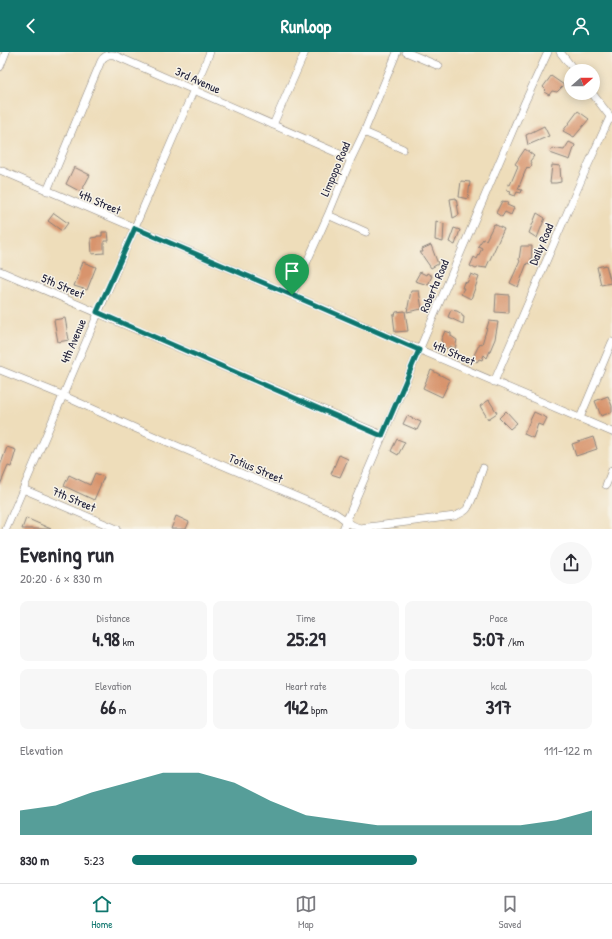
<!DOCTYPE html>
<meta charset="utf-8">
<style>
body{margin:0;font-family:"Patrick Hand",sans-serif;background:#f7f7f7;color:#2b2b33;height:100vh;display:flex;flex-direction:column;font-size:15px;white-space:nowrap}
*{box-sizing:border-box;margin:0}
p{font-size:13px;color:#7c7c81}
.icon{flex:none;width:22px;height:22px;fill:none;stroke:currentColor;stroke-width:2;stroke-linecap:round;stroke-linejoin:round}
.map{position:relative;height:477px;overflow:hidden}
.details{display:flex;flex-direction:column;background:#fff;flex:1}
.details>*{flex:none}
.needle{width:26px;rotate:69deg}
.buttons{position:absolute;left:564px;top:12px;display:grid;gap:8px}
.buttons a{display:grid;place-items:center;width:36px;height:36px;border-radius:50%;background:#fff;box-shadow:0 2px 10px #0003;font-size:20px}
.pin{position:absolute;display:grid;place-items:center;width:34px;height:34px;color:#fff;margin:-41px -17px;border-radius:50% 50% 50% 0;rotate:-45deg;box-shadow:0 0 4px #0007}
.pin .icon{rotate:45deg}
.round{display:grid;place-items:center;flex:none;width:42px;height:42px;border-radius:21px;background:#f7f7f7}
.headline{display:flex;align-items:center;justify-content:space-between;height:68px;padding:0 20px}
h1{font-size:22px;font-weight:800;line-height:30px}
.figures{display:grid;grid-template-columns:repeat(3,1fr);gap:6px;height:68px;padding:4px 20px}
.figures div{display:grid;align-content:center;border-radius:8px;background:#f7f7f7;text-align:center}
.figures b{font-size:20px;font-weight:800}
.figures small{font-size:11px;font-weight:400}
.figures p{font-size:11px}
.chart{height:112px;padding:8px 20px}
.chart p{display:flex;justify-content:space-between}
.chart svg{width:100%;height:72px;margin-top:4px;fill:#0f766e;opacity:.7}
ul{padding:0 20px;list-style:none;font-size:13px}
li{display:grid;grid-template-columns:64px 48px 1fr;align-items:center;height:30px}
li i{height:10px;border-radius:5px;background:#0f766e}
header{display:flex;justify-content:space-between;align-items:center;height:52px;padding:0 20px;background:#0f766e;color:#fff;font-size:18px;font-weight:800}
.tab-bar{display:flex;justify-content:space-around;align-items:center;height:56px;border-top:1px solid #e1e1e2;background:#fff;font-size:11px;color:#7c7c81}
.tab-bar a{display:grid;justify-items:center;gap:2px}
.tab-bar .on{color:#0f766e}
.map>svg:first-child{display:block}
</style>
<header><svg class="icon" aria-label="back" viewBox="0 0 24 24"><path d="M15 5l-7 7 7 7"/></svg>Runloop<svg class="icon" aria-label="person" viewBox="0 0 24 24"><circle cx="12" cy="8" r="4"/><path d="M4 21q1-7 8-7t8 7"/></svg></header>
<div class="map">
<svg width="612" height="477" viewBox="0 0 612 477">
<rect width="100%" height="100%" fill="#f7f3e8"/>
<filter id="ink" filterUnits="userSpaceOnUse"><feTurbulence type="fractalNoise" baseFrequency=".025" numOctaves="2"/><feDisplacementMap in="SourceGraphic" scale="8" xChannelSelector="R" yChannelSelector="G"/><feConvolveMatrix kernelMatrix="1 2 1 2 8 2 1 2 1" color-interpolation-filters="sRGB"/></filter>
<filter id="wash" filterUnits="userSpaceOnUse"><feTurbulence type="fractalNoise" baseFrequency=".012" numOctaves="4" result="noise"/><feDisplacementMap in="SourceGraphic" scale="16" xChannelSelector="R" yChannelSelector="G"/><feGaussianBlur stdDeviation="0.9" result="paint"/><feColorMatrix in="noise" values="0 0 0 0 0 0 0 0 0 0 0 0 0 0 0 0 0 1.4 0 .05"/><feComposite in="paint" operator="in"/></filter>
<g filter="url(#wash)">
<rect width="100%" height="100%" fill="#eeddba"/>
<g id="blocks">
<path fill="#d8946d" d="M551,24l13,9 -7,7 -5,-1 -3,4 -5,-3 2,-2 -3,-3z
M578,59l11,8 -15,18 -11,-6z
M544,74l5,10 -21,9 -2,-10z
M569,90l6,3 -5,15 -20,-7 2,-5 12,2z
M525,97l9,7 -4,5 2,4 -3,4 -2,-2 -9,22 4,1 -1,3 -4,-1 -2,4 -5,-2 1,-3 -4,-1 1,-6 2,1 8,-19 -3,-2z
M552,113l8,1 1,16 -5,1h-6z
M74,115l16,8 -9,17 -15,-8z
M461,129l9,1 -2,17 -9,-2z
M456,146l3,17 -6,3 -3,-19z
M502,149l6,1 -1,3 7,3 -3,7 -6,-3 -3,5 -6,-4z
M54,161l14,10 -6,8 -14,-10z
M537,161l8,5 -8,20 -8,-5z
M436,169l8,3 -1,18 -8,-2z
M494,172l10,5 -18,39 -7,-1 -3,2 -6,-3 4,-9 3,2 5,-11 -4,-2 5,-7 3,1z
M454,176l6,2 -5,15 -6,-3z
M102,180h6l1,9h-5v12l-12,1 -1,-16 6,-1v-1h5z
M431,193l7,19 -7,4 -11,-16h3l-1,-3z
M521,194h11l-1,18 -4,-1 -9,24 -8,-4 10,-22 -1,-1z
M83,210l13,5 -9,23 -13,-4z
M606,213l5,18 -10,2 -4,-18z
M420,220l6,3 1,-2 5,3 -4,9 -13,-4z
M471,222l8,3 -8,22 -10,-5 3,-6h-2l2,-6 3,1z
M411,239h8l3,18 -15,3z
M496,242l13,1v18l-14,-1z
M451,258l6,1 5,3v2l2,1 -1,7 -15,-7z
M405,259l3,20 -13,1 -2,-17h2l1,-3z
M65,266l4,22 -11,2 -4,-22z
M489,269l9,1 -3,17 -8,19 -3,-3 -2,5 -3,-1 -2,3 -5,-3 8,-16 2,1z
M445,279l6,2v3l6,4 -2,9 -5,-3 -3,3 -4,-4 -2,-5z
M431,318l19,10 -8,17 -19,-9z
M608,344l4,10v6l-11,4 -6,-15z
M489,348l8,13 -9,6 -8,-13z
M506,359l11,12 -7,6 -11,-11z
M534,360l13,6 -4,8 -5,-2 -5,14 -9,-4z
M407,364l14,6 -4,8 -14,-6z
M593,385l4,12 -21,7 -4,-12z
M397,387l8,3 -7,13 -7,-4z
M7,395l9,3 -5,17 -3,-1 -8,19v-19z
M339,403l9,4 -8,18 -9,-3z
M95,421l9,4 -10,23 -30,-14 5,-11 21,10z
M176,464l13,6 -3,7h-15z
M26,466l25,11h-29z"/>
</g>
</g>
<g filter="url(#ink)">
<use href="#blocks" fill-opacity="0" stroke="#88807a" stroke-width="1"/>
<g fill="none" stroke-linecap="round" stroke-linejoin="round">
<g stroke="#88807a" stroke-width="8">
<path id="minor" d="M406,0l33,14
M560,0l15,19
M0,15l6,-15
M592,41l20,26
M273,73l32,-73
M364,80l39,17
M0,118l612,262
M47,139l54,-130c3,-5 7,-7 13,-6l237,104
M328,163l38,17
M0,219l382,164
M292,243l36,-80 23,-56 13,-27 33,-80
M0,318l62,25 75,34 198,84c9,5 15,13 25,15l95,-12c4,-2 8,-3 11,-6 7,-7 13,-32 17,-42
M494,330l89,-206 27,-59
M580,366l32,-76
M606,433l6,-15
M23,437l94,40
M6,477c67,-159 136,-318 204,-477
M343,477l181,-425 24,-52"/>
</g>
<use href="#minor" stroke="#fff" stroke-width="7"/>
</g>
</g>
<g fill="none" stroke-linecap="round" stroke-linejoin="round" filter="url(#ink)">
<g stroke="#fff" stroke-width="8">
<path id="route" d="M135,176l157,67 127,55 -37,86 -285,-124z"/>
</g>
<use href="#route" stroke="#0f766e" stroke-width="5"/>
</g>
<g text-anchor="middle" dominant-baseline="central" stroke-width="3" stroke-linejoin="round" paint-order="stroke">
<g font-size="12" fill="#22223b" stroke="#f7f3e8">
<text transform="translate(198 28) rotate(24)">3rd Avenue</text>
<text transform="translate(335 117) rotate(-67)">Limpopo Road</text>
<text transform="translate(100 150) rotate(23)">4th Street</text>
<text transform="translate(541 192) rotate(-67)">Daily Road</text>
<text transform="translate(63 234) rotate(23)">5th Street</text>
<text transform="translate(434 234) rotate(-67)">Roberta Road</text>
<text transform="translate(73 289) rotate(-67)">4th Avenue</text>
<text transform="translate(454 301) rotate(23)">4th Street</text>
<text transform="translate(256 416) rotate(23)">Totius Street</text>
<text transform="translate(74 447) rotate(23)">7th Street</text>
</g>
</g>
</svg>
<div class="buttons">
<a><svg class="needle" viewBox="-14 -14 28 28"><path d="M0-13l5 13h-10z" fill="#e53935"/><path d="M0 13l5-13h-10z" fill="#7c7c81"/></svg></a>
</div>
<div class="pin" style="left:292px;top:243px;background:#1e9e55"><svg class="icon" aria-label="arrive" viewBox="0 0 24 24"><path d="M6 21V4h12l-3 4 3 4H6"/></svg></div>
</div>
<section class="details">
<div class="headline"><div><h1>Evening run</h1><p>20:20 · 6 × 830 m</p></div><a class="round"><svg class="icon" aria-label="share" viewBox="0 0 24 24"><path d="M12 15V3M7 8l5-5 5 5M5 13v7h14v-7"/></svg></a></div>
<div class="figures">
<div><p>Distance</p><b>4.98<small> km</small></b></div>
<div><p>Time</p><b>25:29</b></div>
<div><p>Pace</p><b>5:07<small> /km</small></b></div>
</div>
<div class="figures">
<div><p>Elevation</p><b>66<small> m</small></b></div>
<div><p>Heart rate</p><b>142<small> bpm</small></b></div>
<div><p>kcal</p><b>317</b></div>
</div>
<div class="chart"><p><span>Elevation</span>111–122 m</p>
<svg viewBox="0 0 160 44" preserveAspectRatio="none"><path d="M0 44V29L10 26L20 18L30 12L40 6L50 6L60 12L70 23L80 32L90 35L100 38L110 38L120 38L130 38L140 38L150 35L160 29V44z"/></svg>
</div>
<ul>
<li><b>830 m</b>5:23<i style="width:62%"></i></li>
</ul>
</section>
<nav class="tab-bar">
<a class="on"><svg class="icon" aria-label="home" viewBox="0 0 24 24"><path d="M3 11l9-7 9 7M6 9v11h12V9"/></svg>Home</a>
<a><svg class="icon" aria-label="map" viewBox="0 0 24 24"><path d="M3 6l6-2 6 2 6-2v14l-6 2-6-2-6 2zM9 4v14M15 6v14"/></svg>Map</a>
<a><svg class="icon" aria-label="saved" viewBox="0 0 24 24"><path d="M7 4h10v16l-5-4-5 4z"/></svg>Saved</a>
</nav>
